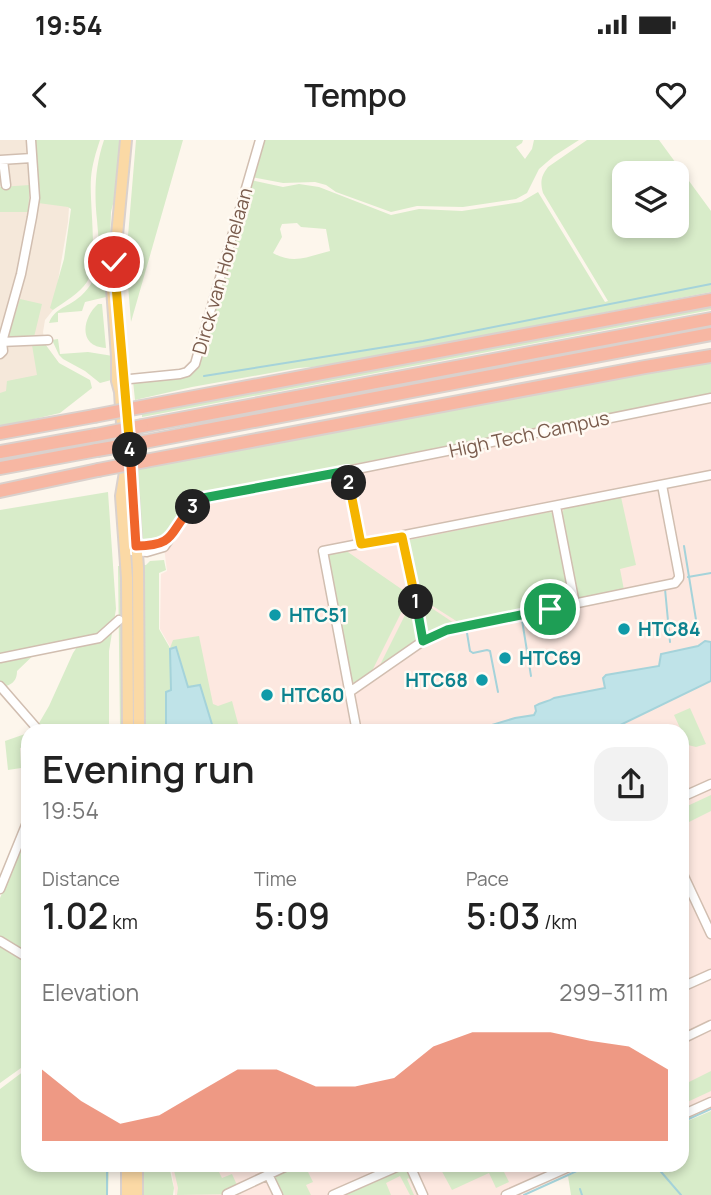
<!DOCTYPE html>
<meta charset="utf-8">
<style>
body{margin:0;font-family:Manrope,sans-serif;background:#f2f2f2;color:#222;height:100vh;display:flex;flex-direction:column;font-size:26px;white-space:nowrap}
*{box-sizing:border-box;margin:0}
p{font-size:23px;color:#767676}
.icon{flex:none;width:38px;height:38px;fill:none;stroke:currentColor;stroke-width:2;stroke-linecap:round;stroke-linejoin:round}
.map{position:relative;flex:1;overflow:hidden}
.panel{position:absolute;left:21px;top:584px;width:668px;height:448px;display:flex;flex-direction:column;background:#fff;border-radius:21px;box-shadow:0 4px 10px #0003}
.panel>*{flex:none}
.buttons{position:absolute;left:612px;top:21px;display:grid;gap:14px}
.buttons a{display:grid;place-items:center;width:77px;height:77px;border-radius:14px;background:#fff;box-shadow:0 4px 10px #0003;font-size:35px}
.pin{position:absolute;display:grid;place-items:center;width:60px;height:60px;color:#fff;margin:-30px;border:4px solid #fff;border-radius:50%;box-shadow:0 2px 7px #0007}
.km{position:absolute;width:35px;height:35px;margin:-18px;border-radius:50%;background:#222;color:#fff;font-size:19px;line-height:35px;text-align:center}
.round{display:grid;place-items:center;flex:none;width:74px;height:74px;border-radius:21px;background:#f2f2f2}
.summary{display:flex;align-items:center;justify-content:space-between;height:119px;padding:0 21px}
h1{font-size:38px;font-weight:600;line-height:52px}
.stats{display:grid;grid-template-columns:repeat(3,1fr);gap:10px;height:119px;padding:7px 21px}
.stats div{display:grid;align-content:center}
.stats b{font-size:35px;font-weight:600}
.stats small{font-size:19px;font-weight:400}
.stats p{font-size:19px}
.chart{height:196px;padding:14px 21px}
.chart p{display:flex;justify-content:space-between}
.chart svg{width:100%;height:126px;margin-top:7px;fill:#e76f51;opacity:.7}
.status{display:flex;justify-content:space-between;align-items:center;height:49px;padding:0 35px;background:#fff;direction:ltr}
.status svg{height:19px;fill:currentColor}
header{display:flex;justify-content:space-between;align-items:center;height:91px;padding:0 21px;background:#fff;font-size:32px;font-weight:600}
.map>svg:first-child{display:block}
</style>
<div class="status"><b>19:54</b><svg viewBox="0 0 49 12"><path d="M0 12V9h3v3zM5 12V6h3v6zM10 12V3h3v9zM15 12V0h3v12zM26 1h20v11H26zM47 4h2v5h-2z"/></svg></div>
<header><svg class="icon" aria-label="back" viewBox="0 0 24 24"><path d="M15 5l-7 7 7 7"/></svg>Tempo<svg class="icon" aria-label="heart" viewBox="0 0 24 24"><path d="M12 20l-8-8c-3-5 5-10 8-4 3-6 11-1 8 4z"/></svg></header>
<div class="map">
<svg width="711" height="1055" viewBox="0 0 711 1055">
<rect width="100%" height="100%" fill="#fdf6ec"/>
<path fill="#f5e8da" d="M0,0h37l3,58 30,-5 -2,29 -15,88 -8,10 -2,12 2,12 24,33 -69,30z"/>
<path fill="#fde8e0" d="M711,238v730l-28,13 -1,-389 -489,-1 -21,-81 -12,-21 1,-55 6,-3 -11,-88z
M171,1026h415l-65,29h-346z"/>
<path fill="#d8ecc9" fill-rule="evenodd" d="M34,0h66c-4,12 -8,25 -9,38 -2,25 8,85 -4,104 -8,12 -23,20 -34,28l-3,-2 14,-49 7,-50 -3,-2 -30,-4z
M104,0h18l-6,52 -5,20 -2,62 1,17 -4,6 -21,5 -3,9 -24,2v9l-9,1c5,-14 18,-16 28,-24 11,-8 17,-18 20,-31 4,-15 1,-33 0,-48 -3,-28 -2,-53 7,-80z
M136,0h47l-52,182 -5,-62z
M263,0h260l-1,3 -6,4 9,12 7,-10 2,-9h45l-25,16 -15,13 -12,24 -11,6 -53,8 -46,-1 -26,6 -55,-20 -10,-7 -11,-3 -32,1 -32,-6z
M587,0h72l52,71v81l-218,42 -48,11 -119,21 -28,2 -106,19 -57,13 -2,-19 55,-8 63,-193 32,7 16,-3 20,3 72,28 28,-6 43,2 59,-9 17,-10 67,110 3,-1 -65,-108c-3,-11 -2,-17 5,-26zM625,33h52v53h-52zM297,83l4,4 25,2 4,22c-21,5 -36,14 -57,2l9,-16 -2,-8 2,-5z
M30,45l-2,27h-28v-25z
M20,159l22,5 -8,33h-25v-3z
M711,163v7l-569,107v-3z
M98,164h4l4,44c-28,-1 -24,-30 -8,-44z
M58,199l2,15 28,-2 25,4 2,23 -15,4 -15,-12 -22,-12 -4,-4 -7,-15z
M40,204h5l14,19 31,17 2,8 -32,25 -60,14v-34l6,-2 1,-10 30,-6 -5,-30z
M711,222v32l-514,101c-23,9 -29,60 -57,44l-8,-71 432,-83z
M108,352l8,117 -7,42v80h-78l4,-1 14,-24 24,-53 4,-6 13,-9 -48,9 -25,24c0,12 -7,14 -17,17v-178z
M621,357l15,68 -16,4 4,21 -44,8 -3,-1 -16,-82 4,-8z
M549,372l4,1 2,4 15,81 -1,4 -74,16 -1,-2 -19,3v3l-14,2 -44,-28 -10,-53 2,-3z
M345,410l65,45 -41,82 -14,7 -4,-4 -23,-122 2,-5z
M164,420l2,10 -7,3v56l11,19 3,-8 26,-4 14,68 5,2 14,-5 8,30h-26l-14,-46 -12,2 -11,-39 -7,1 1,41 -5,2v39l-25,1 4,-102 -3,-65h4l4,-4z
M118,426h5l2,160h-5z
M418,459l39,26 -28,11 -5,-4z
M412,461l7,35 -4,4v5l-37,24z
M690,568l16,36 -10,3 -8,-2 -14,-30z
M28,593v12l-8,3 1,20 -13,2 -3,-29z
M711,655v16l-28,14v-17z
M27,692h1v124l-28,-19v-39z
M0,804l28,17v102l-28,20z
M28,928v98h81l-1,29h-108v-106z
M711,931v20l-28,13v-19z
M711,971v84h-140l-3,-19 24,-10h90l1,-43z
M141,1026h28l5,22 -1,7h-33z
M173,1026h43l6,12 10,-4 9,20 -64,1 1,-7z
M298,1026h7l8,16 -7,3 5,10h-30l-8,-18z
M405,1026h2l14,29h-4l-8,-17 -2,1 7,16h-4l-10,-19 -14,7 5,12h-51z
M439,1026h62l8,16 -13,6 -7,-15 -37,17z"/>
<path fill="#bfe3e8" stroke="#a5d3da" stroke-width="2" d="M705,501l6,1v39l-103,50h-136l43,-13 19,-3 2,-4 -1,-5c6,-4 13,-4 19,-8l51,-10 -2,-10 3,-3 53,-9 2,-12 37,-8z
M176,507l12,40 12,-2 14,46h-48v-39l5,-2 -1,-41z"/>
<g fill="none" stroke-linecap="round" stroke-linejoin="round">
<path stroke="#a5d3da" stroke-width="2" d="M204,236l219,-35 288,-57
M684,406l14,86
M688,437l23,-4
M665,449l5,53
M522,480l9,56
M467,493l3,18 3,2 14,-3 3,1 8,41
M682,982l29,-13
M656,1026l25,29
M580,1049l2,6
M107,1055v-29
M524,1055l64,-29"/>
<g stroke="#d1beb0" stroke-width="11">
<path id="minor" d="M0,20l32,-2
M3,20l3,25
M0,202l48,-2
M0,214l3,-3 -1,-9 19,-68 11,-57 3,-19 -4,-58
M120,240l60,-6 7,-2 8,-8 65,-224
M347,331l14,73
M556,366l19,98
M402,397l21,104
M132,408l21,-2 16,-7
M132,411l15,1 17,-5 25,-37 14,-12 144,-27 364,-73
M0,518l99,-20 20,-18
M0,546l40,46
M351,551l72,-50 24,-11 228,-47 4,-5v-3l-17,-90
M357,592l-34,-181 388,-76
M682,657l29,-13
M682,732l29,62
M0,749l28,-69
M0,801l28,17
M682,847l29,-13
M682,899l29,-14
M682,975l29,-13
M410,1026l13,29
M268,1034l10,21
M227,1054l60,-28
M333,1055l66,-29
M506,1055l65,-29"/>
</g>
<g stroke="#dad1cd" stroke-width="14">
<path id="major" d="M126,0l-14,148 5,69v24l3,11 5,80 -4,24 6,82 1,154
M122,222l3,36
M131,326l7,102 1,164
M127,1026v29
M137,1055v-29"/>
</g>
<g stroke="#dad1cd" stroke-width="16">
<path id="highway" d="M141,267l570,-107
M142,286l569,-107
M0,293l94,-17
M144,302l567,-108
M0,312l96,-17
M145,321l500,-94 66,-11
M0,328l97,-18
M0,351l98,-21"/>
</g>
<use href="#minor" stroke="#fff" stroke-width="8"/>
<use href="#major" stroke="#fbd9a5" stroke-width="10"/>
<use href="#highway" stroke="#f7b7a3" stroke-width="12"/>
<g stroke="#dad1cd" stroke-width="16" stroke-linecap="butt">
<path id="highway-bridge" d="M94,276l47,-9
M96,295l46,-9
M97,310l47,-8
M98,330l47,-9"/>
</g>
<use href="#highway-bridge" stroke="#f7b7a3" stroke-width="12"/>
</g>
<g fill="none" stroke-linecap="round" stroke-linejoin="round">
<g stroke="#fff" stroke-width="14">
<path id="split-1" d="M416,462l7,39 24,-11 103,-21"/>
</g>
<g stroke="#fff" stroke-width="14">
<path id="split-2" d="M349,343l12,61 41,-7 14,65"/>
</g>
<g stroke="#fff" stroke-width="14">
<path id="split-3" d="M193,367l10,-9 144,-27 2,12"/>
</g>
<g stroke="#fff" stroke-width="14">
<path id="split-4" d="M130,310l6,96c43,0 32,-16 57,-39"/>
</g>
<g stroke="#fff" stroke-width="14">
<path id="split-5" d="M114,122l16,188"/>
</g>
<use href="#split-1" stroke="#22a559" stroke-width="9"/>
<use href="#split-2" stroke="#f5b400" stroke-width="9"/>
<use href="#split-3" stroke="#22a559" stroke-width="9"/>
<use href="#split-4" stroke="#f0652b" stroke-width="9"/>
<use href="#split-5" stroke="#f5b400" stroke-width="9"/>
</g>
<g fill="#0f9aa8" stroke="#fffaf3" stroke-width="2.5">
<circle cx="275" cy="475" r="7"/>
<circle cx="624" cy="489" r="7"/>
<circle cx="505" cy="518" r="7"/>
<circle cx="482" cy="540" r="7"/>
<circle cx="267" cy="555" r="7"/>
</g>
<g text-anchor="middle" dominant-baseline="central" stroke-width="5" stroke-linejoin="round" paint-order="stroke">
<g font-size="19" fill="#7a5c4d" stroke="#fffaf3">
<text transform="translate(222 131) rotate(-74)">Dirck van Hornelaan</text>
<text transform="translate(529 294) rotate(-12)">High Tech Campus</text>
</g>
<g font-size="19" font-weight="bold" fill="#0d838f" stroke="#fffaf3" text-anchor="start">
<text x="289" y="475">HTC51</text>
<text x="638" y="489">HTC84</text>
<text x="519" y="518">HTC69</text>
<text x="468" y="540" text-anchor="end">HTC68</text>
<text x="281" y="555">HTC60</text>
</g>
</g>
</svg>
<div class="buttons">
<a><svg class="icon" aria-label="layers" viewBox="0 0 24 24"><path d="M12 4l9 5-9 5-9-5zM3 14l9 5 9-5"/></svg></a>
</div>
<div class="pin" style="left:550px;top:469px;background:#1e9e55"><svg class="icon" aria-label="arrive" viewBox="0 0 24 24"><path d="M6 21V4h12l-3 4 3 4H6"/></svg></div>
<div class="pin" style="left:114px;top:122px;background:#d93025"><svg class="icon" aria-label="check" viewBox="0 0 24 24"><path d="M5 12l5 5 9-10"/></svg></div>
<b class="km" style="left:416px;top:462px">1</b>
<b class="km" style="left:349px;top:343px">2</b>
<b class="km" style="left:193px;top:367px">3</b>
<b class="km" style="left:130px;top:310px">4</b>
<section class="panel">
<div class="summary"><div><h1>Evening run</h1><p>19:54</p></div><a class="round"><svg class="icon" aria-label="share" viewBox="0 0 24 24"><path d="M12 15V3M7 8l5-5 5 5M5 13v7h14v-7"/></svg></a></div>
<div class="stats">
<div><p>Distance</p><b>1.02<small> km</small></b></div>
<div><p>Time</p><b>5:09</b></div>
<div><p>Pace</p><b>5:03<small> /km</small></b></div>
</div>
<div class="chart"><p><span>Elevation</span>299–311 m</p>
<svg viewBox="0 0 160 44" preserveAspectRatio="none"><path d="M0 44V19L10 30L20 38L30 35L40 27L50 19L60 19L70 25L80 25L90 22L100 11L110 6L120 6L130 6L140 9L150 11L160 19V44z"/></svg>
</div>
</section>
</div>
